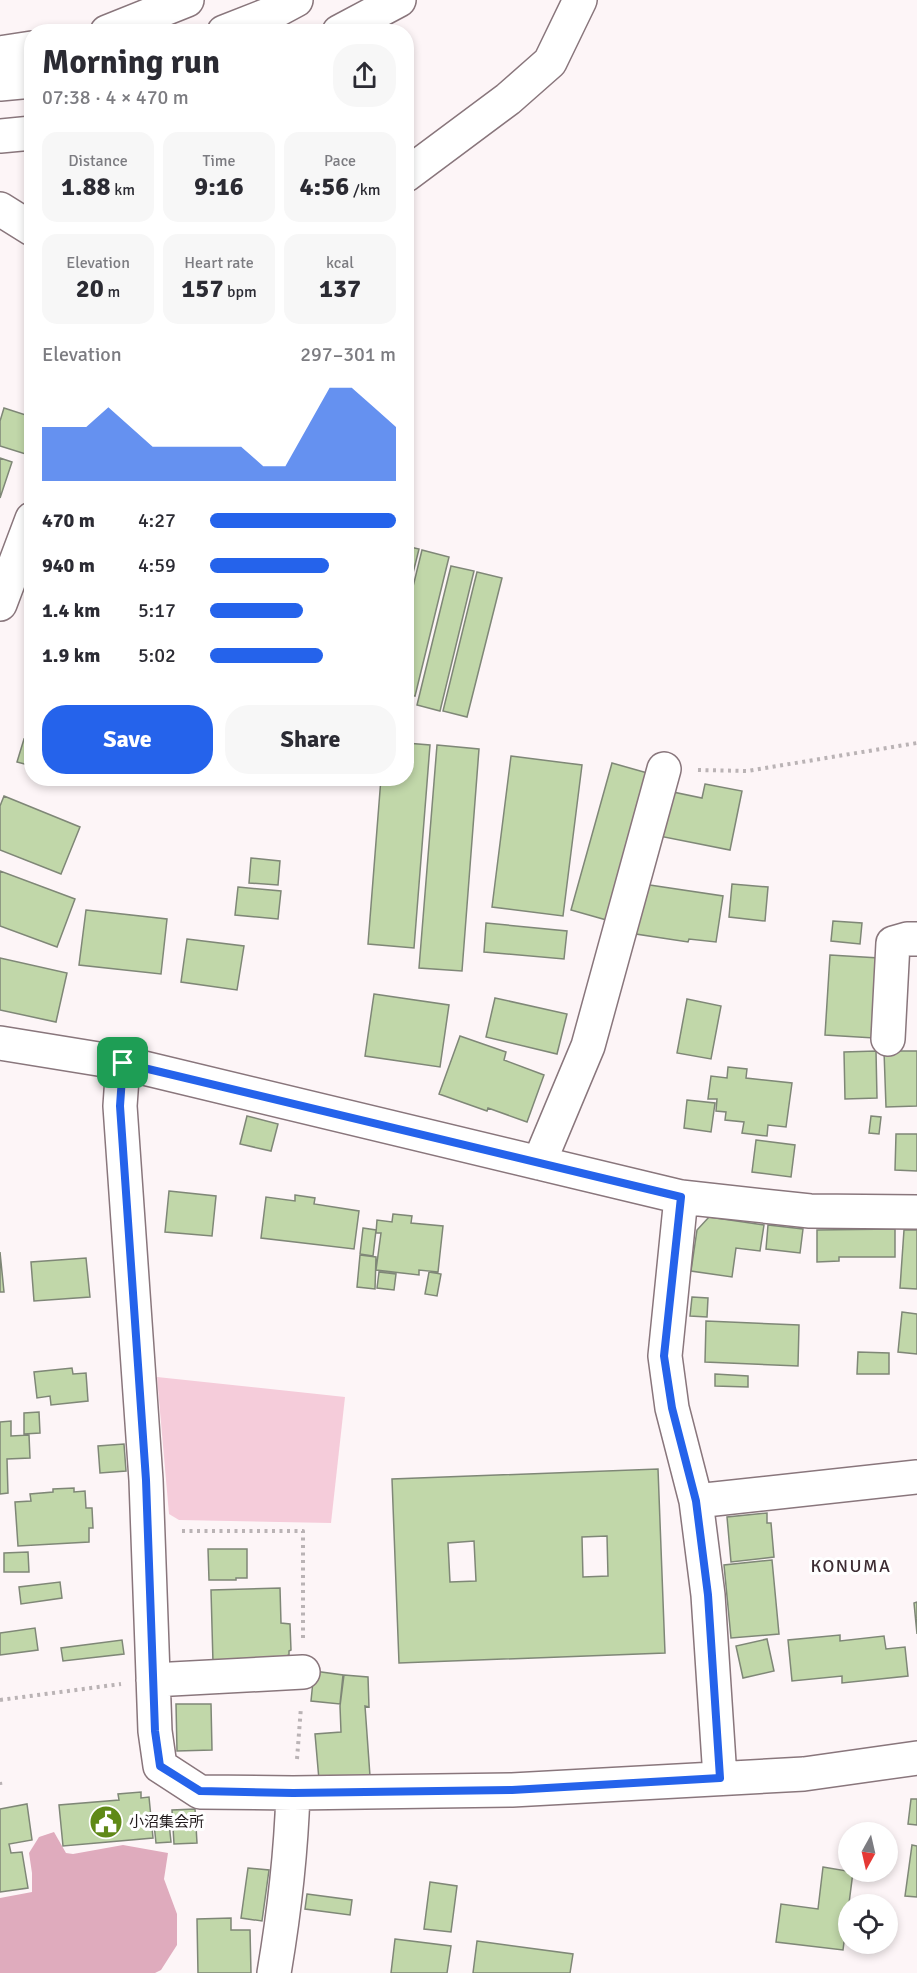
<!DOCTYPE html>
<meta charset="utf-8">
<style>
body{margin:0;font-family:Signika,"Noto Sans JP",sans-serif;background:#f7f7f7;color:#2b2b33;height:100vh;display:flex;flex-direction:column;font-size:22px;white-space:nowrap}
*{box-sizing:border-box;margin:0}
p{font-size:20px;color:#7c7c81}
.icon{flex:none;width:33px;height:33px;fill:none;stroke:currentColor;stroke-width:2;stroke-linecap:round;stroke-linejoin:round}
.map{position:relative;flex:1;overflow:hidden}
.side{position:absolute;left:24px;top:24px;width:390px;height:762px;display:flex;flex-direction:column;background:#fff;border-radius:24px;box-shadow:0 3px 9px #0003}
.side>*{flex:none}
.needle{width:39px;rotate:188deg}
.buttons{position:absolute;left:838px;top:1822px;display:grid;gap:12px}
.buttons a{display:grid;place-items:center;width:60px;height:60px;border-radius:50%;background:#fff;box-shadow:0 3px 9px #0003;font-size:30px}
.pin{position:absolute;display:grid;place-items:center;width:51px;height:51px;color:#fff;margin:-26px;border-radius:12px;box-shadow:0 3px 9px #0006}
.round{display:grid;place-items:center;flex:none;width:63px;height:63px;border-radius:24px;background:#f7f7f7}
.summary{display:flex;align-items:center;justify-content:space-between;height:102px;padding:0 18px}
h1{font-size:33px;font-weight:700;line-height:45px}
.stats{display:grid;grid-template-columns:repeat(3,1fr);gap:9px;height:102px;padding:6px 18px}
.stats div{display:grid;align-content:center;border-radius:15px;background:#f7f7f7;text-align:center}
.stats b{font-size:26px;font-weight:700}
.stats small{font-size:16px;font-weight:400}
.stats p{font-size:16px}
.chart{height:168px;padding:12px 18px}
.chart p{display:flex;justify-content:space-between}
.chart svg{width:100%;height:108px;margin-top:6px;fill:#2563eb;opacity:.7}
.cta{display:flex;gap:12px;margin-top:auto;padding:12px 18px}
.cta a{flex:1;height:69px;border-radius:24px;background:#2563eb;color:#fff;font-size:24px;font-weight:700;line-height:69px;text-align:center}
.cta a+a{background:#f7f7f7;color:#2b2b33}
ul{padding:0 18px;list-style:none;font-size:20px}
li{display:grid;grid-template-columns:96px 72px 1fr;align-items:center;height:45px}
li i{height:15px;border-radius:8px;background:#2563eb}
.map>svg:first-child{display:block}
</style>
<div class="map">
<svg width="917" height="1973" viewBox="0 0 917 1973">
<rect width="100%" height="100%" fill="#fdf5f7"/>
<path fill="#f5ccda" d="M157,1377l188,20 -14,126 -152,-3 -10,-6z"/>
<path fill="#dfabbd" d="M54,1832l12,21 7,1 50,-9 45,8 -4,26 13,35v31l-16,25 -6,3h-155v-75l32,-6v-19l-3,-20 10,-16z"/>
<path fill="#c1d7a9" stroke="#7f8777" stroke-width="1.5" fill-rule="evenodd" d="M4,408l28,9v39l-32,-10v-25z
M0,458l12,4 -12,36z
M406,546l13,3 -13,52z
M422,550l27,7 -34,139 -9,-2v-79z
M451,566l23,5 -34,140 -23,-6z
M477,572l25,6 -35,139 -24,-6z
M24,739l8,3v24l-15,-4z
M406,743l24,2 -16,203 -46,-4 13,-166h25z
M437,745l42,4 -17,222 -43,-3z
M511,756l71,9 -19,151 -71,-9z
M612,763l39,11 -41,147 -39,-11z
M705,784l37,7 -12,59 -71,-14 9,-45 34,7z
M4,796l76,31 -19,47 -61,-24v-44z
M251,858l29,3 -2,24 -29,-2z
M0,871l75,28 -18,48 -57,-21z
M643,884l80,12 -7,46 -27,-3 -1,3 -52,-8z
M732,884l36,3 -3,34 -36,-4z
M238,887l43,4 -3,28 -43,-4z
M86,910l81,9 -6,55 -82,-9z
M833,921l29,2 -2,21 -29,-3z
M486,923l81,8 -3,28 -80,-7z
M187,939l57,7 -7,44 -56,-8z
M830,955l49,3 -5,80 -49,-3z
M0,958l67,15 -11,49 -56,-12z
M374,994l75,11 -9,62 -75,-11z
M495,998l72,16 -10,40 -71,-17z
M687,999l34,7 -10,53 -34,-6z
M460,1036l46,16 -2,8 40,15 -17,47 -39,-14 -1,3 -48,-17z
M876,1051l1,47 -32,1 -1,-47z
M884,1051h33v55l-31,1z
M728,1067l19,2 -1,9 46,5 -6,44 -18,-2 -1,11 -25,-3 2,-11 -19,-2 1,-8 -10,-1 1,-12h-9l3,-23 16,2z
M687,1100l28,3 -4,29 -27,-4z
M247,1116l31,8 -7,27 -31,-7z
M871,1116l10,1 -2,17 -10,-1z
M896,1134h21v37l-22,-1z
M756,1140l39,5 -4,32 -39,-5z
M169,1191l47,5 -4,40 -47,-4z
M295,1195l20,3 -1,6 45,7 -5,38 -93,-11 5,-41 29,4z
M393,1214l19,2 -1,7 32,3 -5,46 -19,-2v5l-43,-5 5,-37h-5l1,-13 15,2z
M709,1217l55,8 -4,26 -24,-3 -4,29 -41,-6 6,-41z
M768,1225l35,4 -3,24 -34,-4z
M363,1228l13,2 -3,26 -13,-2z
M895,1229v28h-56v4l-22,1v-32z
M904,1230h13v59l-17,-1z
M0,1252l4,40h-4z
M360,1255l16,2 -1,32 -18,-2z
M86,1258l4,39 -56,4 -3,-39z
M379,1272l17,2 -2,16 -17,-2z
M429,1272l12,2 -4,22 -12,-2z
M692,1297l16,1 -1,19 -17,-1z
M902,1312l15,2v40l-19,-2z
M706,1321l93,4 -1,41 -93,-4z
M858,1352l31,1v21h-32z
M72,1368l1,6 13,-1 2,28 -37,4 -1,-9 -13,2 -3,-26z
M715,1374l33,2v11l-33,-1z
M39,1412l1,21 -16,1v-21z
M11,1421v15l18,-1 1,23 -23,1 1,34 -8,1v-72z
M124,1444l2,27 -26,2 -2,-27z
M658,1469l7,184 -266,10 -7,-184zM607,1536l1,40 -25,1 -1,-40zM474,1541l2,40 -26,1 -2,-39z
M74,1488v4l11,-1 1,17h6l1,20h-4v14l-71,4 -3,-44 16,-1 -1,-7 23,-2v-3z
M767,1513v10h4l3,34 -43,5 -4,-45z
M208,1549h39v29h-11v2h-27z
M28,1552l1,20h-25v-19z
M772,1560l7,74 -48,4 -7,-73z
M60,1582l2,16 -41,6 -2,-17z
M280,1588l1,35 9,1 1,26 -2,1v4l-11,4 -65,4 -2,-73z
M917,1602v32l-3,-31z
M35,1628l3,22 -38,5v-22z
M840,1635v6l44,-5 2,13 19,-2 3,29 -66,7v-7l-50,5 -4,-41z
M767,1639l7,32 -31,7 -7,-32z
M122,1640l2,14 -61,7 -2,-13z
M314,1671l29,4 -3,29 -29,-3z
M344,1675l24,2 1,30 -4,-1 5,70 -51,4 -4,-46 26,-2 -1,-26z
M176,1704h35l1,46 -35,1z
M141,1792v6l8,-1 4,41 -90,8 -4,-41 60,-5 -1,-6z
M911,1799h6v26l-9,-1z
M27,1804l5,36 -23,4 2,9 11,-1 6,36 -28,4v-83z
M195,1809l2,34 -23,1 -2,-34z
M169,1823l2,19 -15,1 -2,-19z
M912,1845l5,1v51l-12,-1z
M823,1867l30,5 -10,78 -67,-8 5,-38 37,5z
M248,1868l21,2 -7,51 -21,-3z
M430,1882l27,4 -6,46 -27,-3z
M307,1894l45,6 -2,15 -45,-6z
M231,1918v12h19l1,43h-53l-1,-54z
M395,1939l56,7 -4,27h-56z
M477,1941l96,13 -3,19h-97z"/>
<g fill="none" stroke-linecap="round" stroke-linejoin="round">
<g stroke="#89767c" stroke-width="36">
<path id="minor" d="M339,32l60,-32
M0,136l32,-3
M406,175l102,-76 42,-37 30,-62
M0,209l32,20
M0,604l32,-85
M888,1039l5,-96 14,-4h10
M0,1043l123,20 558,134 129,14 107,1
M123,1063l-3,43 26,374 9,251 5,35 40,26 93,1 219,-3 292,-16 113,-16
M539,1163l49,-117 76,-277
M681,1197l-16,159 7,52 24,93 12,94 12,183
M696,1501l221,-24
M153,1680l150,-8
M274,1973c10,-59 17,-120 19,-180"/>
</g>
<g stroke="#89767c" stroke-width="36">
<path id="highway" d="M107,32l80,-32
M224,32l46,-18 26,-14
M0,53l32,-5
M0,84l32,-3"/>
</g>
<path stroke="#bab3b5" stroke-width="4" stroke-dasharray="3 4.5" stroke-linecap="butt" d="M698,770l49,1 170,-28
M182,1531h121v109
M0,1700l121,-16
M297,1759l4,-52
M0,1782l1,7"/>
<use href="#minor" stroke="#fff" stroke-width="33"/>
<use href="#highway" stroke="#fff" stroke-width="33"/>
</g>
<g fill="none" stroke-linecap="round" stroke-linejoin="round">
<g stroke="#fff" stroke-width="12">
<path id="route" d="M123,1063l558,134 -17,159 8,52 24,93 12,94 12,183 -208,12 -219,3 -93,-2 -40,-25 -5,-35 -9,-251 -26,-374z"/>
</g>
<use href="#route" stroke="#2563eb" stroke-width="8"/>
</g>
<defs>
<g id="civic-disc" transform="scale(1.725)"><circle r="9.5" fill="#5f8917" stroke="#fff"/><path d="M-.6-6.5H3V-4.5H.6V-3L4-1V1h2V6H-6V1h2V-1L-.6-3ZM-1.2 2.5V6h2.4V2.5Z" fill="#fff"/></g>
</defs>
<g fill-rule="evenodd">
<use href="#civic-disc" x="106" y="1822"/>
</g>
<g text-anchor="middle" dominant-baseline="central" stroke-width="6" stroke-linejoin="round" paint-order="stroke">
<g font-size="15" fill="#211a1c" stroke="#fff" text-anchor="start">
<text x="129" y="1822">小沼集会所</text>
</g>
<g font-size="18" letter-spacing="1.5" fill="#3d2d33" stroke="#fff">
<text x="851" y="1566">KONUMA</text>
</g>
</g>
</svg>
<div class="buttons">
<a><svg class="needle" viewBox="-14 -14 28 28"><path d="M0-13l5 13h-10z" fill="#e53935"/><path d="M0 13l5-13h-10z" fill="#7c7c81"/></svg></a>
<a><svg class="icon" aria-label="locate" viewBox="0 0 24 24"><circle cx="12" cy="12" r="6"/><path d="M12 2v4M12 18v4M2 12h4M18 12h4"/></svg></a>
</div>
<div class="pin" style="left:123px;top:1063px;background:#1e9e55"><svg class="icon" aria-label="arrive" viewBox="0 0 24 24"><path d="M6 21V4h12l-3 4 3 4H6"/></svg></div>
<section class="side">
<div class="summary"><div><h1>Morning run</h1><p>07:38 · 4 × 470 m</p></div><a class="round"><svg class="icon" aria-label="share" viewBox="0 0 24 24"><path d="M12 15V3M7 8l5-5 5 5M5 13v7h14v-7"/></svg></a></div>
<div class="stats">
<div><p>Distance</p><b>1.88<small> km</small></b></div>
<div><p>Time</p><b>9:16</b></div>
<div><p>Pace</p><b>4:56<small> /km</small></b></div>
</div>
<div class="stats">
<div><p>Elevation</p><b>20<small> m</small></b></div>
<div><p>Heart rate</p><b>157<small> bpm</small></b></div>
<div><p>kcal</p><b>137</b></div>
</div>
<div class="chart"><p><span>Elevation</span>297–301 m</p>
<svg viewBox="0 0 160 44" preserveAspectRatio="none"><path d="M0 44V22L10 22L20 22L30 14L40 22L50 30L60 30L70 30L80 30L90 30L100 38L110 38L120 22L130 6L140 6L150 14L160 22V44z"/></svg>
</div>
<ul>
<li><b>470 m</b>4:27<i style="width:100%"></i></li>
<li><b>940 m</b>4:59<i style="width:64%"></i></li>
<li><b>1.4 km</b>5:17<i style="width:50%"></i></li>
<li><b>1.9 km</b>5:02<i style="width:61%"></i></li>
</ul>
<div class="cta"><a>Save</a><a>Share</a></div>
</section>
</div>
